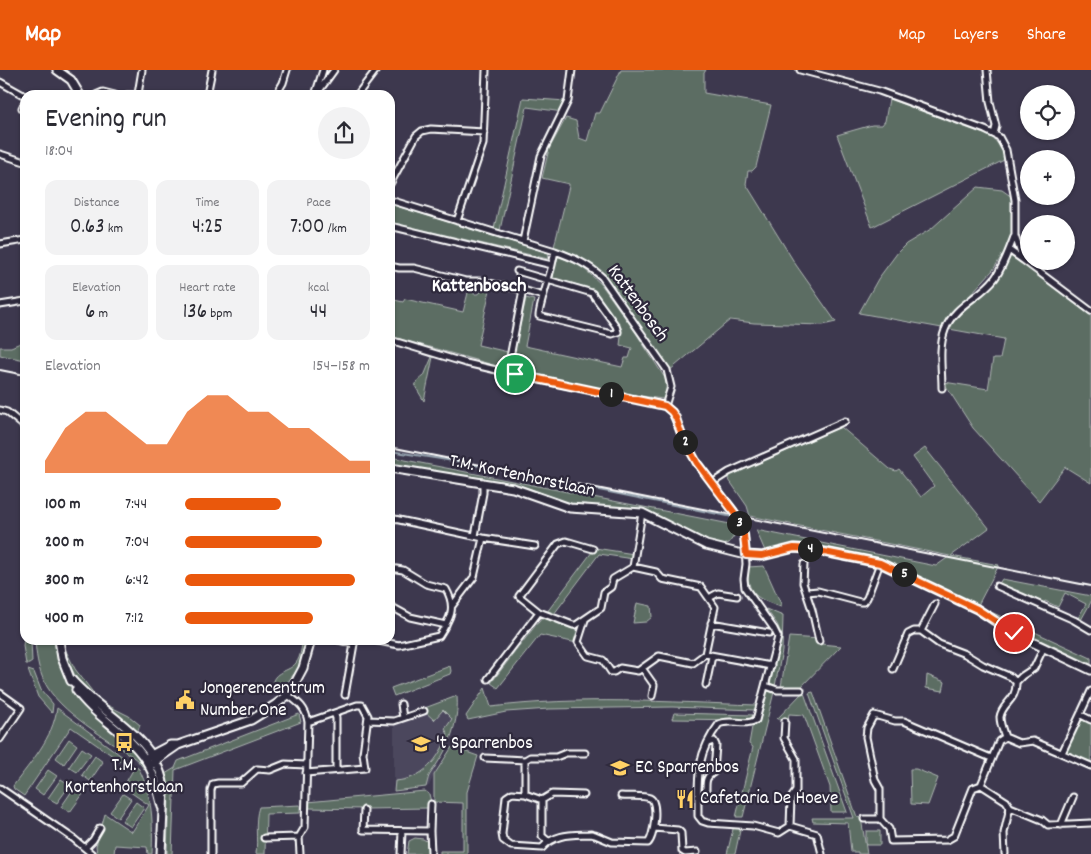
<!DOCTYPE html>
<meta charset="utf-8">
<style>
body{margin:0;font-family:Dekko,sans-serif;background:#f2f2f3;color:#2b2b33;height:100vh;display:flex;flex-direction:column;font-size:19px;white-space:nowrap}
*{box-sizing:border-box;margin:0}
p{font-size:16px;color:#7c7c81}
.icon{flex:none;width:28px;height:28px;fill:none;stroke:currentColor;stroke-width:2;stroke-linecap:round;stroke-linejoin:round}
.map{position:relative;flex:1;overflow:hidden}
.details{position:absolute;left:20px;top:20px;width:375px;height:555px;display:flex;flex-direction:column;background:#fff;border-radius:15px;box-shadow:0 1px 4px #0004}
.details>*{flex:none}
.buttons{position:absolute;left:1020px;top:15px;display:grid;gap:10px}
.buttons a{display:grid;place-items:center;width:55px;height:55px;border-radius:50%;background:#fff;box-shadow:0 1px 4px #0004;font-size:25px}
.pin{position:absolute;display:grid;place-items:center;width:42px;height:42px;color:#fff;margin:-21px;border:2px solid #fff;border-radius:50%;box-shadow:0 1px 5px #0007}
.km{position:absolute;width:25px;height:25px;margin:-12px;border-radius:50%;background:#222;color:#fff;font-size:14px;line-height:25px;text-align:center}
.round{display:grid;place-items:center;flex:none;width:52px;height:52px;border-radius:26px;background:#f2f2f3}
.overview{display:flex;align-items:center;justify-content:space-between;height:85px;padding:0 25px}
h1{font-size:28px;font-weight:600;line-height:38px}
.metrics{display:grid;grid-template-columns:repeat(3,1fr);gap:8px;height:85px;padding:5px 25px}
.metrics div{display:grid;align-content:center;border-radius:12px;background:#f2f2f3;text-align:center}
.metrics b{font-size:21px;font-weight:600}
.metrics small{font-size:14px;font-weight:400}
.metrics p{font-size:14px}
.chart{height:140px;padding:10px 25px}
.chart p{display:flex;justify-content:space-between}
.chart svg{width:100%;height:90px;margin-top:5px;fill:#ea580c;opacity:.7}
ul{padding:0 25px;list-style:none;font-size:16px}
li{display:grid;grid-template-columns:80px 60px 1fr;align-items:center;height:38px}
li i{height:12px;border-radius:6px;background:#ea580c}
header{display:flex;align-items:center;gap:30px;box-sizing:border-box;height:70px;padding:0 25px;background:#ea580c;color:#fff}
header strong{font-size:24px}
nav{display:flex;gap:28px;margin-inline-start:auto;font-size:18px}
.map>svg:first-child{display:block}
</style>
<header>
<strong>Map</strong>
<nav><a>Map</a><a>Layers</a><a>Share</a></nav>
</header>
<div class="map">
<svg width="1091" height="784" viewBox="0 0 1091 784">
<rect width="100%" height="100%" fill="#3d384e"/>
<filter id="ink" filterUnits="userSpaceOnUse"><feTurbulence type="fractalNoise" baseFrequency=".02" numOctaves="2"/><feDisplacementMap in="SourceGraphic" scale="10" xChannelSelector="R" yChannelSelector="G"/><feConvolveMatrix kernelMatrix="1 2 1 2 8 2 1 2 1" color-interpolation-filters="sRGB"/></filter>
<g filter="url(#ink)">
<path fill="#4b465d" d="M456,629v21l-3,11 -24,55 -35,5v-69l30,-8z"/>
<path fill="#5c6d64" stroke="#aeb6b2" d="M621,0h85l-2,3v20l67,12 -15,62 -4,4h-4l-2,13 50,81 40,57 -13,3 -69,-2 -24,-3 -61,51 -57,-84 -15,-17 -18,-14 -25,-9 15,-61v-2l-27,-6 7,-29 17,-31 10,3 3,17 8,3 8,-28h5z
M523,28l43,3 -3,11 -36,-5 -27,123 -6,-1z
M889,29l103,38 9,10 5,12 -134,68 -35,-92 35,-10h10l3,-4z
M978,117l24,3 10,7v31l2,8 -21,34 -36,39 -15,19 -83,-15 19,-34 20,-27 8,-8 25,-15z
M390,134l159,49 -1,6 -158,-37z
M1009,184l82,62v167l-26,-16 -26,34 -66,-73 -29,-45v-1l44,7 5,-30h7l4,-20 -55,-10v-2l40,-44z
M557,186l23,9 21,19 35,49 29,45c1,7 3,15 -2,21l-30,-4 -129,-27 -114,-32v-37l13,3 2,-3 58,13 6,-23 5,5c7,1 9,-4 12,-10l5,1 -13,60 30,7 -2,8 6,1 14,-63 8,2 -9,46 97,21 3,-9h4l3,-10 -12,-3 2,-16 -27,-37 -8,-5 -33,-8 -1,-5z
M25,271v19l-25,-5v-8h11z
M432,287h1l-9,44 -9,-15 2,-4 7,-6z
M841,357l49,42 6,2 3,-2 22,28 13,-11 -21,-29 12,-9 64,80 -38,28 48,9 -21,40 -62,-30 -24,-9 -97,-21 -30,6 -9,-21 180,36 14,-10 -200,-40 -3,-10 -20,-29z
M390,387l345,68 -1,11 -5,7 -5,2 -20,-4 -57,-31 -75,-6 -52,-19 -130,-21z
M595,478l39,6 -1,5 -34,-5 -45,60 -7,-2z
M764,496l17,38v3c-23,-8 -35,-12 -33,-40z
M1002,509l89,17v6l-10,18 -3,-2 8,-14 -21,-11 -7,14 -13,-6 -2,2 -20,-10 -2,2 -23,-10z
M637,533l14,3 1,11 -6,5 -13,1z
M766,539l17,7 -1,35 -7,35 -5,-2 12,-48 -5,-12z
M989,541l102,47v6l-78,-37z
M542,547l36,14 -1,12 -37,-8 -42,53 -7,-5z
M25,559v11h6l1,22 -3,2h-3l-3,-18z
M789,567l31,2 1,5 20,2 -43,44 -17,-3z
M35,570h20c7,41 17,56 49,83 8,6 17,12 24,19 8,8 14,19 21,28h-4l-8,-10c-28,-21 -78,-47 -93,-79 -6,-13 -8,-27 -9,-41z
M303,570h5l-9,28 -14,17 -10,-1 -3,2c1,-16 16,-13 24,-23 5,-6 5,-16 7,-23z
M65,579l10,20 20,26 12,10 22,11 11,9 -3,8 -56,-47 -12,-22z
M450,596l1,5 -1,3 -56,22 -3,-8z
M28,600l6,2 7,18 12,14 -1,9 -14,-16z
M927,605l18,7 -2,9 -17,-3z
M485,618l6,19c88,-11 177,-5 265,-2l-1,5 -83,-3 -123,2 -43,3 -38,8 -2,-4z
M770,620l4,2 -31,125h-7l17,-70 -4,-3 3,-17 7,-4 8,-31z
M813,622l44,125 4,1 6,36h-9v-2h-7l-3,-29 -35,-1 -1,-4h42l-45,-125z
M802,623h2l43,119h-16l-1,-25 -26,-72 -15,-1 -1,5h-11z
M457,626c2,20 -5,43 -15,60 -4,7 -9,13 -13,20 -1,3 -2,7 -3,11l-32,4 1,-10c28,-2 44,-21 53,-47l-3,-5 7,-10 -9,-9 -9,10 -12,-11z
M57,638l82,61c14,28 14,55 13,85h-4l-1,-7 -32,-2 -1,9h-17l-1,-8 9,-32 27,18 17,-27 -26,-18 10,-17 -62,-43 -47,69 -10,-7 -1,-3c18,-24 40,-48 44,-78z
M674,643l79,2 -2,3 -4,2 -75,-1z
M299,644l2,8 -126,48 -3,84h-5l2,-61 -4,-19 10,-6 3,-7z
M1081,646l10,3v44l-25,-11v-4z
M69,669l8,6 -13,19 -8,-6z
M452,677l26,9 -11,36v62h-27v-3h23v-48l-29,-1v-27z
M82,678l9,6 -14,18 -8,-5z
M95,686l8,6 -13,19 -8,-6z
M910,699h6l22,9 -10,27 -17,-1z
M48,700l9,6 -14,19 -8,-6z
M61,709l9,6 -13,18 -9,-5z
M74,718l9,6 -13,18 -9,-5z
M425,721l4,3 2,8h-2v6l-63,1 -59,-1v-6z
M123,724l8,5 -13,19 -8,-6z
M136,732l8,6 -13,19 -9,-6z
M300,735v8l-34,1 -1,40h-9c2,-15 -2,-33 3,-47z
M734,755l7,1 -6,28h-8z
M866,761h14v14h-14z
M415,768l8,1 5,3v12h-21l2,-13z"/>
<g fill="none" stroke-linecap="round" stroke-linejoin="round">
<path stroke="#95a3af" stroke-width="2" d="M390,381l70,11 273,55"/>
<g stroke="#fff" stroke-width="9">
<path id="street" d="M800,0l79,21 106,39 14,7 7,13 9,50v36l8,24 68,51
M987,0l3,32 6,24 -2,8
M0,12l25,14
M316,22l7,-22
M138,24l4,-24
M96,25l7,-3 12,3
M127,25h16
M207,25l5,-25
M276,25l7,-12 4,-13
M316,25l18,-25
M357,25l19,-25
M22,38l3,-6
M0,84l25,8
M390,114l26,-48 6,-5 9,-2 53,3
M390,130l165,51c19,7 33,13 47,26l65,93 4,17 -6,19
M457,151l26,-77 3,-74
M390,156l162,39 3,-14
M523,171l18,-85 27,-55 4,-31
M0,174l25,-4
M1009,180l14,10
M390,196l9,2h15l52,13h13l44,9
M517,201l75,22 24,33 2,6 -6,2 -73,-18c-1,-5 11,-42 13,-51
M0,235l25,-4
M390,270l76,23 65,15 127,26 7,2 7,6 10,24 15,27 37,48 10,24 2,29 -2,15 1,9 29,41 4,8 -22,83c-11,7 -26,-2 -37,4 -24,31 -21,56 -21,92l4,5 6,2 45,3 26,7 11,-7 27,8 5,20
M510,287l13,-67 20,6
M942,318c0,-19 -4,-40 3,-58 9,-25 35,-32 50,-52 8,-11 14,-28 19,-41
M0,340l7,2 18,15
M712,413l17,-11 116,-51
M390,448l93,20 52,8
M475,466l8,-43v-11
M804,494l-1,19 9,27 7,31
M633,497l9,-54
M997,516l77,34 17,10
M807,522l11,-1 42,11h4l3,-4 13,-35
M709,528l9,-5 19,3
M390,536l20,11 36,8
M452,536l22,-29 9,-39
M539,542l-20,-16 39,-52 8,-3 27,8
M711,553l58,10
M921,561l14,-27
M338,570l16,4
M373,570l26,5 40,-9c11,-17 18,-28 7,-47l-20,-5 -23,-14 -13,-2
M1044,577l-10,21 -12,8 -6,6c1,19 -14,21 -16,35 0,7 3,14 5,20l14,6 14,-2 58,25
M705,584l66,12
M642,598l12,17 -2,11
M893,599l15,-35 6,-3h7l18,13 26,10 18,11 28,12 5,5
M488,609l51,-67 34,13h3l25,-17 3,-16 7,-5 2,-8 20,-12 23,5 6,7 39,8 14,20 -10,47 -12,9 -34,-7 -21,15 -18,-3 -6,4h-3l-8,-12 -15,-4 -10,-14 7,-22
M706,615l6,-29
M766,616l11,4h24
M0,623l21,15 -21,31
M288,625c11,8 18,13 20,27l-3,105 -6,10 1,17
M345,625l9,-51 2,-4
M401,634l2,14
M334,643l2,5v52
M1081,645l10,5
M368,650l26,1 30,-10
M785,651l-1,17 12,21v32l-5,7 -1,28
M1005,667l-6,4 -18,44 25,16 4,6 32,13 6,5 43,-2
M1062,683l29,-62
M485,688l40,2 5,-3h26l10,-4h19
M525,690v34l17,6v36l6,5
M306,703l59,-5 -2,-15 5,-37 -6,-11h-5l-49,17
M981,715l-8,3 -19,48 -7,4 -56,1 -2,-12 -9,-10v-30l-5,-9 -9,-43 1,-9 7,-13 21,6h9l87,37
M0,718l74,51 18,15
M706,722c0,-10 -1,-15 8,-20l2,-27 -2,-4 -6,2
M525,724l-13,-1 -6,4 -4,37 1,6 8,6 31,2c13,-15 30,-13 49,-14l4,1 17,7 36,1c6,-6 11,-41 2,-45 -8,-3 -20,-1 -29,-2
M542,730l10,-6 32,1
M364,740l-1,20 67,1 1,-27
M864,749h16
M1061,755l12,-28
M654,758l24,2 3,3 1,18 3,2 12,-1
M430,761l1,21
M264,768l35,-1
M85,778l8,-8 7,-12
M211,784v-64l2,-6 5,-1h23l16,-14 13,1 15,-6 21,1
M401,784l1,-23
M1005,784l-1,-21 6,-26"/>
</g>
<g stroke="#fff" stroke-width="11">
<path id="secondary" d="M57,0l14,10 9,15
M390,398l123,20 57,20 72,5 64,32 40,10 16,1 32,-8 15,1 71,14 97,46 36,24 78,37
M59,570l3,18 9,23
M70,608c31,37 87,57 94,110l-3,66
M76,620c20,29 57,45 73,76 7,13 9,27 13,41
M149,686l21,-11h8
M149,695l29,-20 73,-25 24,-15 13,-10 7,-12 8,-15 8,-28"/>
</g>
<use href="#street" stroke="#2f2a3d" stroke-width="5"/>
<use href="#secondary" stroke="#2f2a3d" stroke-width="7"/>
<path stroke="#fff" stroke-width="2" d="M0,300l25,5
M390,377l701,139"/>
</g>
</g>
<g fill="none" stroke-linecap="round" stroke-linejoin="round" filter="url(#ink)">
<g stroke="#fff" stroke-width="10">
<path id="route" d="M515,304l150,32 7,6 4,6 6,18 15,27 37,49 10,23 2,20 16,1 32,-8 15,1 71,14 97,46 37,24"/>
</g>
<use href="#route" stroke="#ea580c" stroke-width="6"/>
</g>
<defs>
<g id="civic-bare" transform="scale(1.5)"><path d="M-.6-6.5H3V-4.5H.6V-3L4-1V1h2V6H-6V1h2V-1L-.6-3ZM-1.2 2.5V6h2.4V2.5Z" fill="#ffd166" stroke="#2f2a3d" stroke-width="2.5" paint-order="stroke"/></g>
<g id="bus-bare" transform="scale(1.5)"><path d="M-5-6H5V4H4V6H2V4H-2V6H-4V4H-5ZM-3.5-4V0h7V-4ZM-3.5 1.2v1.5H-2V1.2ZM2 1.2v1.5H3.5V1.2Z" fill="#ffd166" stroke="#2f2a3d" stroke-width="2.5" paint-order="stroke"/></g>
<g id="school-bare" transform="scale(1.5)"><path d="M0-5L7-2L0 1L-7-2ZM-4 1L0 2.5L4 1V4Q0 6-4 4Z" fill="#ffd166" stroke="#2f2a3d" stroke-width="2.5" paint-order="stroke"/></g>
<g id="restaurant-bare" transform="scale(1.5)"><path d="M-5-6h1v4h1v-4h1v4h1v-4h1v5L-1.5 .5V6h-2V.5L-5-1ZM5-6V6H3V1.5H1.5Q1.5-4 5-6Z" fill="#ffd166" stroke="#2f2a3d" stroke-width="2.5" paint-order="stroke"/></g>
</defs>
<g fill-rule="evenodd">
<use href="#civic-bare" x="185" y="630"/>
<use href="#bus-bare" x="124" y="672"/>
<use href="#school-bare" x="421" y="674"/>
<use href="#school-bare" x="620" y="698"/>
<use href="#restaurant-bare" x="685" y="729"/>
</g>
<g text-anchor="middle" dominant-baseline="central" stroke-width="4.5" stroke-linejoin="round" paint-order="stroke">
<g font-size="19" fill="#fff" stroke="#2f2a3d">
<text transform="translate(637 234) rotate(54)">Kattenbosch</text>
<text transform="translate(522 407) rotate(12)">T.M. Kortenhorstlaan</text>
</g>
<g font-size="19" fill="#fff" stroke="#2f2a3d" text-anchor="start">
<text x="200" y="619">Jongerencentrum<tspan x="200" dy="22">Number One</tspan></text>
<text x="436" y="674">'t Sparrenbos</text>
<text x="124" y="696" text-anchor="middle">T.M.<tspan x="124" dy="22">Kortenhorstlaan</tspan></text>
<text x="635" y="698">EC Sparrenbos</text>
<text x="700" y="729">Cafetaria De Hoeve</text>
</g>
<g font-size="20" font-weight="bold" fill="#fff" stroke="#2f2a3d">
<text x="479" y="217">Kattenbosch</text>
</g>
</g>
</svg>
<div class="buttons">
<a><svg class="icon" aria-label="locate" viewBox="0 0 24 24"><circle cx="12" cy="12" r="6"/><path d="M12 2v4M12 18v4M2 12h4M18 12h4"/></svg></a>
<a>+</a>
<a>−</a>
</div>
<div class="pin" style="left:515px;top:304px;background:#1e9e55"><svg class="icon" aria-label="arrive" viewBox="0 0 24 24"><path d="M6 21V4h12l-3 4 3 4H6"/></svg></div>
<div class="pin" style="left:1014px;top:563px;background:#d93025"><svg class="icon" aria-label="check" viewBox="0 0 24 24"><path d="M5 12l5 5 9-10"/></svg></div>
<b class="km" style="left:611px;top:324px">1</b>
<b class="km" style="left:685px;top:372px">2</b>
<b class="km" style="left:739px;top:453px">3</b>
<b class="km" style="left:810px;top:479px">4</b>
<b class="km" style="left:904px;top:504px">5</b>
<section class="details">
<div class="overview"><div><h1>Evening run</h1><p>18:04</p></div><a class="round"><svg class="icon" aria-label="share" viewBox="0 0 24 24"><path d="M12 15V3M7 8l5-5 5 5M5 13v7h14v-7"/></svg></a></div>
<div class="metrics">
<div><p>Distance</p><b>0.63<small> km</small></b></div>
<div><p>Time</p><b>4:25</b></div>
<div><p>Pace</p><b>7:00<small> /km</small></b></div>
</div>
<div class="metrics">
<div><p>Elevation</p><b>6<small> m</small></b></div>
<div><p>Heart rate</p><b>136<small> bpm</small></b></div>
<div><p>kcal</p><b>44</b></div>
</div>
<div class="chart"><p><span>Elevation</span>154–158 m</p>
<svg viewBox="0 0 160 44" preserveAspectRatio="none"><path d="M0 44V38L10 22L20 14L30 14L40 22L50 30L60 30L70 14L80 6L90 6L100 14L110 14L120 22L130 22L140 30L150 38L160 38V44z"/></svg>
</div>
<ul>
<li><b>100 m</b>7:44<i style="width:52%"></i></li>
<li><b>200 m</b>7:04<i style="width:74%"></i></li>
<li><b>300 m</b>6:42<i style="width:92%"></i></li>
<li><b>400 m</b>7:12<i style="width:69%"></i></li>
</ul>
</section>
</div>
